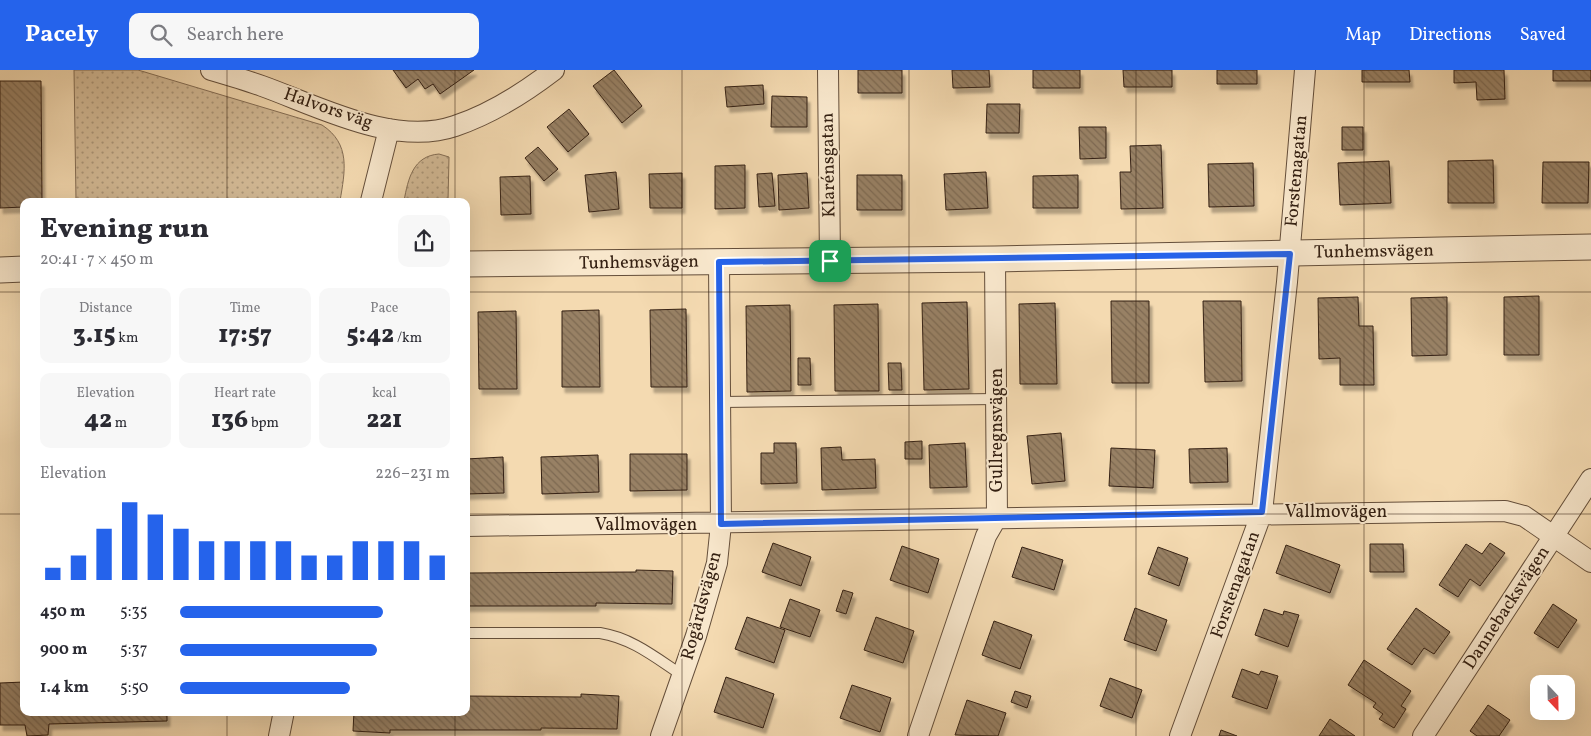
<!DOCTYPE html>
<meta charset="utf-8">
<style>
body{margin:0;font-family:Vollkorn,serif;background:#f7f7f7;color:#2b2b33;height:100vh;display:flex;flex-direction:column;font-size:19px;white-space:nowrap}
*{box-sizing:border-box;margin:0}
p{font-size:16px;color:#7c7c81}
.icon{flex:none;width:28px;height:28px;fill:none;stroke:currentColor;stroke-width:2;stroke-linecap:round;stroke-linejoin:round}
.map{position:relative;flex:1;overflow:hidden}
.sheet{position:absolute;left:20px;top:128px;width:450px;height:518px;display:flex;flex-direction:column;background:#fff;border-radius:10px;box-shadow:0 5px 20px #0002}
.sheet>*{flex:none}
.needle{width:32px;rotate:158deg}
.fabs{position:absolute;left:1530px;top:605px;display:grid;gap:10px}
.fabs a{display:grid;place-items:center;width:45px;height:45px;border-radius:10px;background:#fff;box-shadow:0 5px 20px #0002;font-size:25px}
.pin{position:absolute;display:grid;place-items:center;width:42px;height:42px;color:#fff;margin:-21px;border-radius:10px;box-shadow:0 2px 8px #0006}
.round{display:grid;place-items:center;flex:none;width:52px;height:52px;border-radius:10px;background:#f7f7f7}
.summary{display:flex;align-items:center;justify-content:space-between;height:85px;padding:0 20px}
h1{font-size:28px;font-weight:800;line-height:38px}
.metrics{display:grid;grid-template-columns:repeat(3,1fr);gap:8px;height:85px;padding:5px 20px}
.metrics div{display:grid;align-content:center;border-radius:10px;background:#f7f7f7;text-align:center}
.metrics b{font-size:25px;font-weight:800}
.metrics small{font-size:14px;font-weight:400}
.metrics p{font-size:14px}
.chart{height:140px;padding:10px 20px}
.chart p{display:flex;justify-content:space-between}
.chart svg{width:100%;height:90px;margin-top:5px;stroke:#2563eb;stroke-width:6}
ul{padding:0 20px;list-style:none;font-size:16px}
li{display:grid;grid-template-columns:80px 60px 1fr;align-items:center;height:38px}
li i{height:12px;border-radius:6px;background:#2563eb}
header{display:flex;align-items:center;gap:30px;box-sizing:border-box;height:70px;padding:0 25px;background:#2563eb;color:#fff}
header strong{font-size:24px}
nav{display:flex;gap:28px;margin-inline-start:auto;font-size:18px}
.search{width:350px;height:45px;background:#f7f7f7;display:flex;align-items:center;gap:12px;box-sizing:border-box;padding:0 18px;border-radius:10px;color:#7c7c81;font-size:19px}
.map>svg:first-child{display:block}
</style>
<header>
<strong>Pacely</strong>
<div class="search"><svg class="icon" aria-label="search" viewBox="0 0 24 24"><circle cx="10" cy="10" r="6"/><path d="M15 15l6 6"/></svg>Search here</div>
<nav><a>Map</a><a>Directions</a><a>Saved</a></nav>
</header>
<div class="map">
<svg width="1591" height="666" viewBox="0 0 1591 666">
<defs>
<pattern id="green-dots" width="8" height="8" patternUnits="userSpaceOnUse" patternTransform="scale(1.25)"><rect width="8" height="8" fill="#d3ba96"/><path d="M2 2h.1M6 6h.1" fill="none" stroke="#ac9779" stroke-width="1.8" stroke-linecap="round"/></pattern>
<pattern id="building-back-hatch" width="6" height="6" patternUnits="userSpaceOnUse" patternTransform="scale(1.25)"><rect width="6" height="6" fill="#988165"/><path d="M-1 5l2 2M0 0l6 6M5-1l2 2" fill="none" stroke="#7d6952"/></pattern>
<filter id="shadow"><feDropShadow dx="3" dy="5.5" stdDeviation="1" flood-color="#0004"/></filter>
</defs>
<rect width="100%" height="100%" fill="#f4dab1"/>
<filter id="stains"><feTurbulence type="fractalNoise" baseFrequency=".004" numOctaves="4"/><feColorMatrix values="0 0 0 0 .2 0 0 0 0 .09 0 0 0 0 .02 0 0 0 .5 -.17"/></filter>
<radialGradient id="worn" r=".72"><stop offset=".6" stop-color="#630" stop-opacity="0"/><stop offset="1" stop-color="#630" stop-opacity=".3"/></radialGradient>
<path fill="url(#green-dots)" stroke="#846d54" d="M74,0h64l184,55c29,19 23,46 18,76h-264z
M439,84l10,3 -1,44h-44c4,-22 9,-45 35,-47z"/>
<path fill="url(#building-back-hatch)" stroke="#342012" filter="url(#shadow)" d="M393,0h81l-34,24 -7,-10 -8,5 -7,-10 -12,9z
M614,0l28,36 -20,17 -29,-37z
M858,0h44v23h-44z
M952,0h37l1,17 -37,1z
M1033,0h47v18h-47z
M1123,0h49v17h-48z
M1217,0h40v14h-40z
M1362,0h47l1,12h-48z
M1454,0h50l1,29 -28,1 -1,-18 -22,1z
M1553,0h38v11h-38z
M0,11h41l1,120h-18v6l-24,1z
M763,15l1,19 -37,3 -2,-20z
M772,26l35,1v30h-36z
M987,34h33l-1,29h-33z
M569,39l20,25 -21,18 -21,-25z
M1079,57h27v31l-26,1z
M1342,57h21v23h-21z
M1161,75l2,63 -42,1 -1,-37h11l-1,-26z
M538,77l20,22 -14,12 -19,-23z
M1493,90l1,43h-46v-42z
M1389,91l2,42 -51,2 -2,-42z
M1543,92h46l-1,41h-46z
M1253,93l1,43 -45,1 -1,-43z
M745,95v43l-30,1v-43z
M616,102l3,37 -30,3 -4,-37z
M986,102l2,36 -42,2 -2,-36z
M682,103v35h-32l-1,-34z
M772,103l3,33 -16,1 -2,-33z
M807,103l2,35 -30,2 -1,-35z
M857,105h45v35h-45z
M1078,105v33h-45v-32z
M530,106l1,38 -30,1 -1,-38z
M1539,226v59h-35v-58z
M1358,227l1,29h14l1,59h-34v-27l-21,1 -1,-61z
M1447,227v58l-35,1 -1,-58z
M1111,231h38v82h-37z
M1203,231h38l1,80 -37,1z
M967,232l2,87 -45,1 -2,-87z
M1055,233l2,81h-37l-1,-80z
M878,234l1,87h-44l-1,-86z
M790,235l1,86 -44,1 -1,-86z
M686,239l1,78h-36l-1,-77z
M599,240l1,77h-38v-76z
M516,241l1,78h-38l-1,-77z
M798,288h12l1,27h-13z
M888,293h13l1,27h-13z
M1061,363l4,48 -33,3 -5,-48z
M922,371v18h-17v-17z
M774,373h22l1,40 -36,1v-31h13z
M965,373l2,44 -37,1 -1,-43z
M841,377l1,13 33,-1 1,29 -54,2 -1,-42z
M1111,378l44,2 -2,38 -44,-2z
M1227,378l1,34 -38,1 -1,-34z
M630,384h57v36l-57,1z
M598,385l1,37 -57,2 -1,-37z
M503,387l1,36 -38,1v-35z
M773,473l38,14 -10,29 -39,-14z
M1490,473l15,10 -25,33 -10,-7 -12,18 -19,-12 27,-41 16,10z
M1370,474h33l1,28h-34z
M1286,475l54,20 -10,28 -54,-20z
M902,476l37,13 -11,34 -38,-13z
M1022,477l41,13 -9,30 -42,-13z
M1158,477l30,11 -9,28 -31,-12z
M636,500l37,1 -1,33 -76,-1v3h-130v-33l170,-1z
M843,520l10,3 -7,21 -10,-3z
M790,529l30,11 -10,27 -30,-10z
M1553,534l24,16 -19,28 -24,-15z
M1135,538l32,12 -11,31 -32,-11z
M1416,538l34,24 -16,22 -10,-6 -12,17 -25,-16z
M1264,539l19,6 1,-4 15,4 -11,32 -33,-12z
M747,547l38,13 -11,33 -39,-14z
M876,547l38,14 -11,32 -39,-13z
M994,551l38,14 -12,34 -38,-14z
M1364,590l47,31 -10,15 5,3 -12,19 -15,-9 4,-5 -10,-7 3,-4 -28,-18z
M1242,599l17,6 2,-4 17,5 -11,33 -35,-12z
M726,607l48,17 -11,34 -49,-16z
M1110,608l32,12 -10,28 -32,-12z
M24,612v29h143v10l-118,3 -1,11 -21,1 -2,-11h-25v-42z
M852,615l39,13 -11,34 -40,-14z
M1015,621l16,5 -4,12 -16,-6z
M581,624l38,2 -2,33 -76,-1v2h-151v3l-37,-2 1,-20h112v-15l115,1z
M967,630l39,13 -8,23 -43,-1z
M1488,635l22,15 -11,16h-22l-7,-5z
M1330,649l25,17h-36z
M1221,660l16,6h-18z"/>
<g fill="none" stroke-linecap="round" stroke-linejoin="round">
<g stroke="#644e3a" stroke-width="12">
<path id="service" d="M722,332l276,-3
M466,563h134c32,5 56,25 82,42"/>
</g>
<g stroke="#644e3a" stroke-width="22">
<path id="minor" d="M211,0c17,5 34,10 51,16 56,20 132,61 193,40 36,-12 69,-33 99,-56
M828,0l2,191
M371,131l18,-72
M466,456c346,-3 692,-13 1039,-15l19,5 67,46
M279,666l5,-25
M661,666l35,-100 21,-73 4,-39 -2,-262
M918,666l68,-200 11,-19 -2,-258
M1180,666l82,-224 25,-230 18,-212
M1423,666l168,-257"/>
</g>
<g stroke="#644e3a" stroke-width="27">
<path id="tertiary" d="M466,194l529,-5 596,-12
M0,200l24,-1"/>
</g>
<use href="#service" stroke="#f8e7cc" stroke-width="10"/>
<use href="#minor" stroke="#f8e7cc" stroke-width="20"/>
<use href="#tertiary" stroke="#f8e7cc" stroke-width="25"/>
</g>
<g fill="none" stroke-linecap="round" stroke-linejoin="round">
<g stroke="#fff" stroke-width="10">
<path id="route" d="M1290,184l-28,258 -541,12 -2,-262z"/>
</g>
<use href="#route" stroke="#2563eb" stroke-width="6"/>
</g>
<path fill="none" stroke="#342012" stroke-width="1" stroke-opacity="0.55" d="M227,0v131M455,0v131M682,0v666M909,0v666M1136,0v666M1364,0v666M0,222h24M466,222h1125M0,444h24M466,444h1125M227,641v25M455,641v25"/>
<g text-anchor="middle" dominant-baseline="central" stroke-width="4" stroke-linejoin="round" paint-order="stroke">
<g font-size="18" fill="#342012" stroke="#f8e7cc">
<text transform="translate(328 39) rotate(19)">Halvors väg</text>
<text transform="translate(829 95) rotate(-91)">Klarénsgatan</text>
<text transform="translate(1297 101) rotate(-85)">Forstenagatan</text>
<text transform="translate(1374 182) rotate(-1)">Tunhemsvägen</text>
<text transform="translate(639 193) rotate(-1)">Tunhemsvägen</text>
<text transform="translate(997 360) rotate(-90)">Gullregnsvägen</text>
<text x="1336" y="442">Vallmovägen</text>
<text x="646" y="455">Vallmovägen</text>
<text transform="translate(1236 515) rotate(-70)">Forstenagatan</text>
<text transform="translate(702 536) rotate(-75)">Rogårdsvägen</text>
<text transform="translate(1507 538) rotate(-57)">Dannebacksvägen</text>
</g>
</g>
<rect width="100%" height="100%" filter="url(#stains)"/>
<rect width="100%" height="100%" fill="url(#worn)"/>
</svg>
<div class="fabs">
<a><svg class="needle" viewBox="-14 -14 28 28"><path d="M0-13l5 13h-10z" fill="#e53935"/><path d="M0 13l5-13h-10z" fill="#7c7c81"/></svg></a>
</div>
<div class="pin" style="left:830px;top:191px;background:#1e9e55"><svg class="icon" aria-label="arrive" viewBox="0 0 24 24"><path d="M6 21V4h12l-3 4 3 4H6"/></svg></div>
<section class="sheet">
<div class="summary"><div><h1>Evening run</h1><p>20:41 · 7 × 450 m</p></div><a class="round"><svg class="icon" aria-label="share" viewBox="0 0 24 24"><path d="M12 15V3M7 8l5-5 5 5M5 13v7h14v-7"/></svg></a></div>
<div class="metrics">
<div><p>Distance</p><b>3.15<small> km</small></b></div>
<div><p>Time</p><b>17:57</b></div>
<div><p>Pace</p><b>5:42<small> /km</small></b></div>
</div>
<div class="metrics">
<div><p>Elevation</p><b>42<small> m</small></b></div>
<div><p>Heart rate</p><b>136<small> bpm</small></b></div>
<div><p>kcal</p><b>221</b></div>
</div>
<div class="chart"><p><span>Elevation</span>226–231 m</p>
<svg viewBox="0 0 160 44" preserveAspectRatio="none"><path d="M5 44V38M15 44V32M25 44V19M35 44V6M45 44V12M55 44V19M65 44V25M75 44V25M85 44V25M95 44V25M105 44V32M115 44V32M125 44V25M135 44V25M145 44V25M155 44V32"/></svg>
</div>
<ul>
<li><b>450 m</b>5:35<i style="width:75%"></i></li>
<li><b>900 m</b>5:37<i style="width:73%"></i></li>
<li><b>1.4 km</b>5:50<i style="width:63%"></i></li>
</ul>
</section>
</div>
